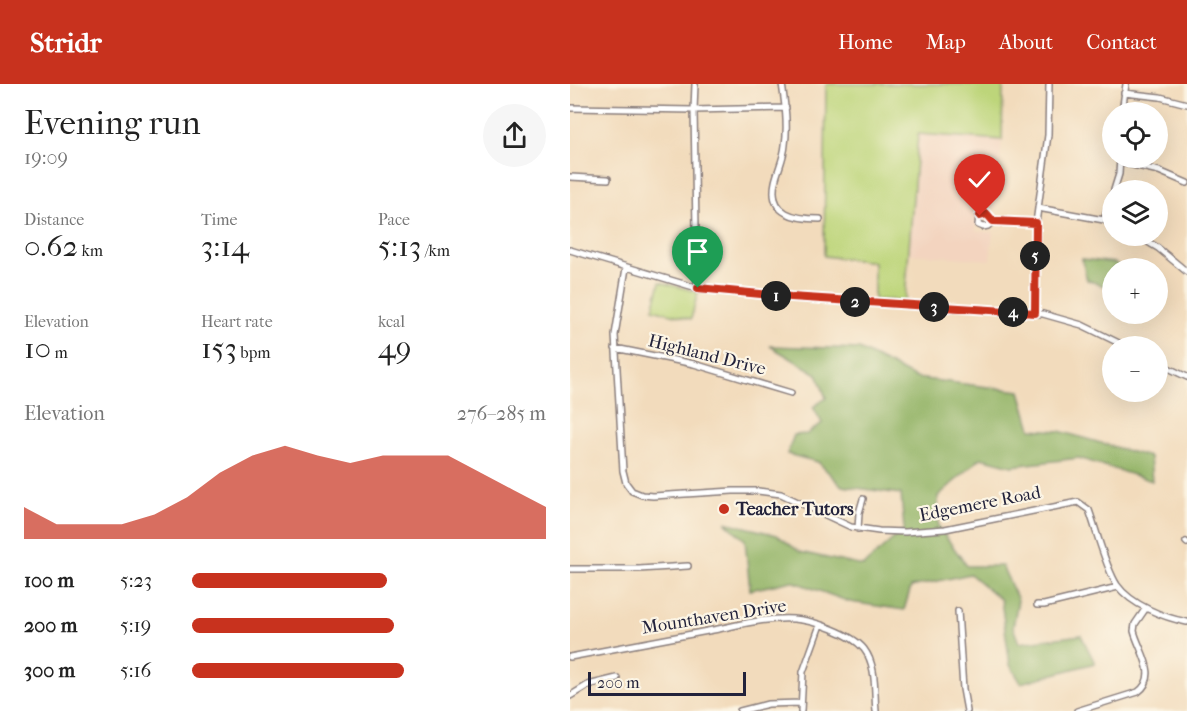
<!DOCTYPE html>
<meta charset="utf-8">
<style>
body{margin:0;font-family:"IM FELL French Canon",serif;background:#f6f6f6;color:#222;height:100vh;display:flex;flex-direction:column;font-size:22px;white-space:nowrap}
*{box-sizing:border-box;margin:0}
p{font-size:20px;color:#767676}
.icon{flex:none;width:33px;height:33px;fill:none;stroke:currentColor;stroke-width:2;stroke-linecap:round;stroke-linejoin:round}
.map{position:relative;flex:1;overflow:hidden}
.side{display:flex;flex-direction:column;background:#fff;width:570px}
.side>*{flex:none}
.fabs{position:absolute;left:532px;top:18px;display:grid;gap:12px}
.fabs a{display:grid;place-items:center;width:66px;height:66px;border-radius:50%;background:#fff;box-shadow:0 6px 24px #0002;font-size:30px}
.scale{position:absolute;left:18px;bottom:15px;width:158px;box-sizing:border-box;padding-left:6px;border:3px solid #22223b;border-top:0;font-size:16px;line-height:21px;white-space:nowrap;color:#22223b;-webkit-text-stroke:4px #fcf5e5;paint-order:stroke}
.pin{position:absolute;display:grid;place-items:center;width:51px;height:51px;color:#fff;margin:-62px -26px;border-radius:50% 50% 50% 0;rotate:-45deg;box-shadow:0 0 6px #0007}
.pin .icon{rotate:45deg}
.km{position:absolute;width:30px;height:30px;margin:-15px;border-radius:50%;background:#222;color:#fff;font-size:16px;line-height:30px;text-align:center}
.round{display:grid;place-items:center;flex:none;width:63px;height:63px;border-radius:32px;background:#f6f6f6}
.head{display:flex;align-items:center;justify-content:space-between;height:102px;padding:0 24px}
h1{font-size:33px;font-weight:600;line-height:45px}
.metrics{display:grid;grid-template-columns:repeat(3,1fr);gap:9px;height:102px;padding:6px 24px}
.metrics div{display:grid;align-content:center}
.metrics b{font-size:30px;font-weight:600}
.metrics small{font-size:16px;font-weight:400}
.metrics p{font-size:16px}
.chart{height:168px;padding:12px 24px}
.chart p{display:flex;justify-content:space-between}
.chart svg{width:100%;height:108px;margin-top:6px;fill:#c8321e;opacity:.7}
ul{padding:0 24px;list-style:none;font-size:20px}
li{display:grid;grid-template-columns:96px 72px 1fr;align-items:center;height:45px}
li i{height:15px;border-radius:8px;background:#c8321e}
header{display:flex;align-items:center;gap:36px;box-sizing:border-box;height:84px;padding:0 30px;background:#c8321e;color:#fff}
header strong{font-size:28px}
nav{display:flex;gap:33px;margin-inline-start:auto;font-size:21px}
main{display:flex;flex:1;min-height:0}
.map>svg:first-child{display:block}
</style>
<header>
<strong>Stridr</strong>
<nav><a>Home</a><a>Map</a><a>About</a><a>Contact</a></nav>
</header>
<main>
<section class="side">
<div class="head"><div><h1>Evening run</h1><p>19:09</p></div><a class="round"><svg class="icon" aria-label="share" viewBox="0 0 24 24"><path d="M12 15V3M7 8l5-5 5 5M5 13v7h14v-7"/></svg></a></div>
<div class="metrics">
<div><p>Distance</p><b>0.62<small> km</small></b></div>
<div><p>Time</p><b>3:14</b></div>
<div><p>Pace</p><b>5:13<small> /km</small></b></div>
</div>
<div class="metrics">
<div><p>Elevation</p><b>10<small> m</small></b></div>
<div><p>Heart rate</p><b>153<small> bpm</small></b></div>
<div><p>kcal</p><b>49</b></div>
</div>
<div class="chart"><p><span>Elevation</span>276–285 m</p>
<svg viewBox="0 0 160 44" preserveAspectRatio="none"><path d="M0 44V31L10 38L20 38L30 38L40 34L50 27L60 17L70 10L80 6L90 10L100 13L110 10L120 10L130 10L140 17L150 24L160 31V44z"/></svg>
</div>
<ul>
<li><b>100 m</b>5:23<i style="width:55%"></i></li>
<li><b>200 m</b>5:19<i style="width:57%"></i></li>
<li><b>300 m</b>5:16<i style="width:60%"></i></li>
</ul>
</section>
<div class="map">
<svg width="617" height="627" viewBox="0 0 617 627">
<rect width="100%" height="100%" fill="#fcf5e5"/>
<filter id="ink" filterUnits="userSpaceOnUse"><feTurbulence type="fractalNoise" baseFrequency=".0167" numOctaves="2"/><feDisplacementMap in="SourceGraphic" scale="12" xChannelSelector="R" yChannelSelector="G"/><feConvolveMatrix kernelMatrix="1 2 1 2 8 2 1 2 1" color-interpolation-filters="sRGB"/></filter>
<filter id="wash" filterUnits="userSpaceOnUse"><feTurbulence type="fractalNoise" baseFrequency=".008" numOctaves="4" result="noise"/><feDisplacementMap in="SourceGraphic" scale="24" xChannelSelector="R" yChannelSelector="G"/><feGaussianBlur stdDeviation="1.35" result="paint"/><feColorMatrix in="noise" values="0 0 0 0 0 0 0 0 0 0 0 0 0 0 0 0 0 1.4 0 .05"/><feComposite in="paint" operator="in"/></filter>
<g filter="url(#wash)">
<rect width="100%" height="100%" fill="#f2dbbc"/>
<path fill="#f3d4bf" d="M348,50l84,6 -6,68 -19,-1 -1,24 17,1 -3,28 -81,-6z"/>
<path fill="#bdd57a" stroke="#707c5a" stroke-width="1.5" d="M256,0h177l-1,56 -84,-6 -13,166h-31v-38l-50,-6z
M90,198l38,10 -7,27 -38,-10z"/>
<path fill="#96b66a" stroke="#5c6c52" stroke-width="1.5" d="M512,175l33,4 7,5h-9v21l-26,-9z
M200,262l89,3 57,29 104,13 11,38 28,2 91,26 2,24 -73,-23 -67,8 -31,-8 -43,38v30l29,40h35l16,34 -5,27 6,16 62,-8 14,28 -74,20 -11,-18 -9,-65 -31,-26 -59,13 -7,23 -54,-8 -58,-21 -42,9 -5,-50 -20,-18 52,13 23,17 63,14 41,-37 -3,-35 -59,-8 -24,-24 -31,-8 7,-19 13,-1 15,-11 -9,-16 13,-9 -9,-24z"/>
</g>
<g filter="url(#ink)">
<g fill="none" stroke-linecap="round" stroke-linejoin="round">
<g stroke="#8a7e7c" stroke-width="8">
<path id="minor" d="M125,0l-1,26 3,178
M212,0c3,20 6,41 3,61 -1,13 -7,24 -10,37 -7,33 21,37 45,37
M554,9l36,4 27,7
M0,24l124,2 92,-2
M552,28l4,-28
M550,78l39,9 28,12
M0,93l38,2
M544,106l5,-16 1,-16
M468,124l66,12 9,4
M534,136l9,-27
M423,137l-8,-7 -6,2 -1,9 5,2 5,-1 5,-5 43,2
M568,152l20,12 29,24
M0,166l127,38 113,11 233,15 39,11 43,21
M56,184l-11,67 8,136 3,12 6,8 10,4 11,1 80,-5h25l23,3 70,33 28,4 26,1 40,-3 133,-27 11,8c8,22 16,56 28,75 14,20 48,33 70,37
M465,229l1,-90 12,-88 1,-51
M45,264l79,16 97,29
M588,279l29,14
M288,445l1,-16 4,-14
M616,458l1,1
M0,485h69l49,-3
M467,521h7l74,-18
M388,527l5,78 4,22
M0,573c48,-9 96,-18 143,-27 26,-5 55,-13 81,-11 19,1 58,15 70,30 13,17 10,42 12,62
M0,612l18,-11 29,-7
M170,627l28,-7 33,-1
M231,627l2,-39 17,-47
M507,627l61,-19c22,-16 1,-41 -4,-61l1,-7 11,-16"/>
</g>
<use href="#minor" stroke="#fff" stroke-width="5"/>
</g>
</g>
<g fill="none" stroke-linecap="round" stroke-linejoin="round" filter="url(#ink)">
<g stroke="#fff" stroke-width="12">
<path id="route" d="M128,204l93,9 244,16 1,-90 -43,-2 -6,-7 -7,2"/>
</g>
<use href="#route" stroke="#c8321e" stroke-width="8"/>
</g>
<circle fill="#c8321e" stroke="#fcf5e5" stroke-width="2" cx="154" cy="425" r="6"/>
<g text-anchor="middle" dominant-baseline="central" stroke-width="4.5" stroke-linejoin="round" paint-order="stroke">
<g font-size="18" fill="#22223b" stroke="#fcf5e5">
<text transform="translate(137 271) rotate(14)">Highland Drive</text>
<text transform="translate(410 420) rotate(-11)">Edgemere Road</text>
<text transform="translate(144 533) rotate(-9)">Mounthaven Drive</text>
</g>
<g font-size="18" font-weight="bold" fill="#22223b" stroke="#fcf5e5" text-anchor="start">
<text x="166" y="425">Teacher Tutors</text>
</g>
</g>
</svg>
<div class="fabs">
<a><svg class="icon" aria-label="locate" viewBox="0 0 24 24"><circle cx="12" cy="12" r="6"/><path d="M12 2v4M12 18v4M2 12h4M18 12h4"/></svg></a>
<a><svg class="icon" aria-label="layers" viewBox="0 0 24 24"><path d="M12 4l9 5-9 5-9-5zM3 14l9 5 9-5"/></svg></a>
<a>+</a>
<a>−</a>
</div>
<div class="scale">200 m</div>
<div class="pin" style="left:128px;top:204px;background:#1e9e55"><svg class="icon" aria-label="arrive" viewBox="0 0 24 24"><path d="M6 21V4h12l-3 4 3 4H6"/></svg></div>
<div class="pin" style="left:410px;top:132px;background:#d93025"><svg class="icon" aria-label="check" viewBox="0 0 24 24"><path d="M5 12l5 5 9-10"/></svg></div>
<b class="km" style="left:206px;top:212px">1</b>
<b class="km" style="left:285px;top:218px">2</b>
<b class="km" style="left:364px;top:223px">3</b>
<b class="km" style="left:443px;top:228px">4</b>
<b class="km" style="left:465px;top:172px">5</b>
</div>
</main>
